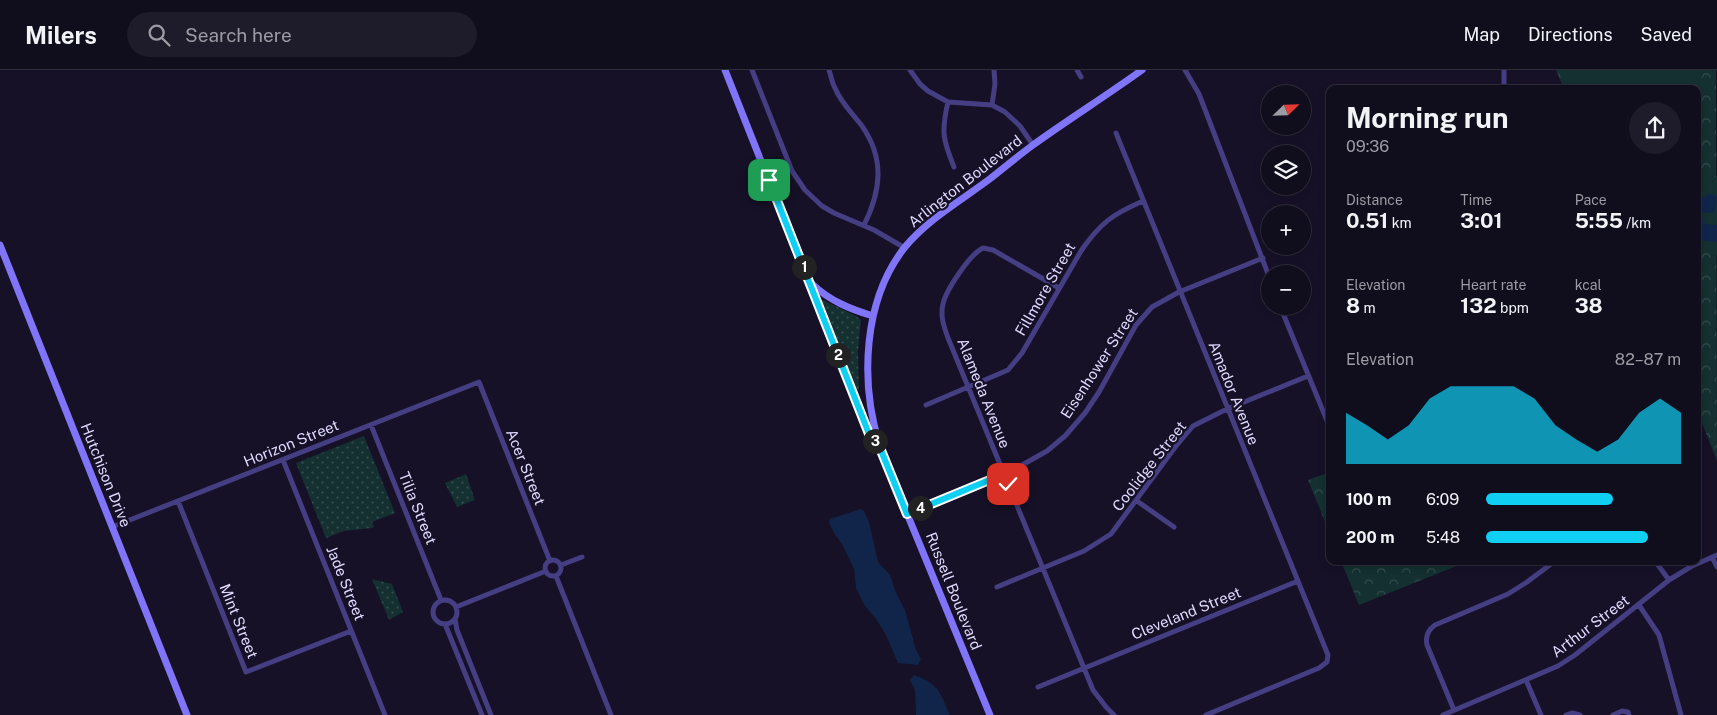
<!DOCTYPE html>
<meta charset="utf-8">
<style>
body{margin:0;font-family:"Public Sans",sans-serif;background:#1e1b2a;color:#f1f3f6;height:100vh;display:flex;flex-direction:column;font-size:19px;white-space:nowrap}
*{box-sizing:border-box;margin:0}
p{font-size:16px;color:#9c9ca4}
.icon{flex:none;width:28px;height:28px;fill:none;stroke:currentColor;stroke-width:2;stroke-linecap:round;stroke-linejoin:round}
.map{position:relative;flex:1;overflow:hidden}
.drawer{position:absolute;left:1326px;top:15px;width:375px;height:480px;display:flex;flex-direction:column;background:#100d1d;border-radius:10px;box-shadow:0 2px 8px #0003,0 0 0 1px #302d3b}
.drawer>*{flex:none}
.needle{width:32px;rotate:67deg}
.buttons{position:absolute;left:1261px;top:15px;display:grid;gap:10px}
.buttons a{display:grid;place-items:center;width:50px;height:50px;border-radius:50%;background:#100d1d;box-shadow:0 2px 8px #0003,0 0 0 1px #302d3b;font-size:25px}
.pin{position:absolute;display:grid;place-items:center;width:42px;height:42px;color:#fff;margin:-21px;border-radius:10px;box-shadow:0 2px 8px #0006}
.km{position:absolute;width:25px;height:25px;margin:-12px;border-radius:50%;background:#222;color:#fff;font-size:14px;line-height:25px;text-align:center}
.round{display:grid;place-items:center;flex:none;width:52px;height:52px;border-radius:26px;background:#1e1b2a}
.overview{display:flex;align-items:center;justify-content:space-between;height:85px;padding:0 20px}
h1{font-size:28px;font-weight:700;line-height:38px}
.stats{display:grid;grid-template-columns:repeat(3,1fr);gap:8px;height:85px;padding:5px 20px}
.stats div{display:grid;align-content:center}
.stats b{font-size:21px;font-weight:700}
.stats small{font-size:14px;font-weight:400}
.stats p{font-size:14px}
.chart{height:140px;padding:10px 20px}
.chart p{display:flex;justify-content:space-between}
.chart svg{width:100%;height:90px;margin-top:5px;fill:#0fcff3;opacity:.7}
ul{padding:0 20px;list-style:none;font-size:16px}
li{display:grid;grid-template-columns:80px 60px 1fr;align-items:center;height:38px}
li i{height:12px;border-radius:6px;background:#0fcff3}
header{display:flex;align-items:center;gap:30px;box-sizing:border-box;height:70px;padding:0 25px;background:#100d1d;border-bottom:1px solid #302d3b}
header strong{font-size:24px}
nav{display:flex;gap:28px;margin-inline-start:auto;font-size:18px}
.search{width:350px;height:45px;background:#1e1b2a;display:flex;align-items:center;gap:12px;box-sizing:border-box;padding:0 18px;border-radius:28px;color:#9c9ca4;font-size:19px}
.map>svg:first-child{display:block}
</style>
<header>
<strong>Milers</strong>
<div class="search"><svg class="icon" aria-label="search" viewBox="0 0 24 24"><circle cx="10" cy="10" r="6"/><path d="M15 15l6 6"/></svg>Search here</div>
<nav><a>Map</a><a>Directions</a><a>Saved</a></nav>
</header>
<div class="map">
<svg width="1717" height="645" viewBox="0 0 1717 645">
<defs>
<pattern id="grass-dots" width="8" height="8" patternUnits="userSpaceOnUse" patternTransform="scale(1.25)"><rect width="8" height="8" fill="#143030"/><path d="M2 2h.1M6 6h.1" fill="none" stroke="#364d4f" stroke-width="1.8" stroke-linecap="round"/></pattern>
<pattern id="park-crowns" width="20" height="18" patternUnits="userSpaceOnUse" patternTransform="scale(1.25)"><rect width="20" height="18" fill="#143030"/><path d="M2 6a3 3 0 1 1 6 0M12 15a3 3 0 1 1 6 0" fill="none" stroke="#364d4f"/></pattern>
</defs>
<rect width="100%" height="100%" fill="#161127"/>
<path fill="url(#grass-dots)" d="M821,229l35,17 5,4 -3,32 1,37 -2,1z
M364,366l31,77 -23,9 2,5 -2,1 -28,3 -18,7 -30,-75z
M466,404l9,26 -18,7 -12,-24z
M372,509l20,5 11,28 -14,8z"/>
<path fill="url(#park-crowns)" d="M1556,0h160l1,391 -19,-48v-324h-134z
M1330,402v62l-22,-54z
M1341,491h128l-110,44z"/>
<path fill="#143030" d="M1575,0h113l4,19h-120z
M1703,106l14,1v79l-19,-7v-71z"/>
<path fill="#11244a" d="M1708,124l6,1 3,3 -3,15 -16,-1v-4h3l1,-11h5z
M1699,148h4v6l14,1v17l-19,-2z
M861,439l3,2 5,11 9,40 12,13 6,18 9,17 11,40 5,9 -3,6 -20,-2 -12,-28 -10,-16 -11,-13 -9,-18 -2,-19 -11,-23 -9,-13 -5,-10 1,-4z
M914,605c26,10 25,16 36,40h-34l-1,-25 -5,-10z"/>
<g fill="none" stroke-linecap="round" stroke-linejoin="round">
<path stroke="#453e83" stroke-width="5" d="M752,0l40,101 13,19 17,16 12,7 40,17 31,18
M829,0c2,6 3,13 6,18 6,15 18,26 27,38 23,33 19,65 2,99
M910,0l10,14 8,7 20,11 44,3 13,7 15,14 13,19
M1077,0l4,7
M1185,0l14,24 71,185
M1504,19v-19
M948,32c-7,30 -5,38 6,65
M992,35l3,-21 -1,-14
M1116,63l212,522 -1,7 -8,6 -113,47
M1059,218l-66,-38 -10,-2c-13,6 -37,42 -40,56 -3,12 1,23 5,34l145,352 13,17 8,8
M1280,236l50,122
M926,335l82,-35 14,-17 59,-102c19,-28 32,-37 62,-50
M371,355l70,175
M283,390l102,255
M178,431l68,171 105,-41
M1137,431l37,26
M907,444l108,-45 32,-18 18,-15 20,-23 14,-21 37,-67 16,-18 27,-15 84,-34
M112,457l367,-145 71,179
M1712,487l5,10
M545 498a8 8 0 1 1 16 0a8 8 0 1 1-16 0Z
M1655,491l14,19
M561,495l21,-8
M556,506l55,139
M997,517l87,-36 27,-17 65,-88 17,-20 34,-17 81,-33
M433 542a12 12 0 1 1 24 0a12 12 0 1 1-24 0Z
M1639,535l20,30 22,80
M456,537l90,-36
M455,549l2,11 34,85
M445,554l37,91
M1526,610l15,35
M1038,617l260,-106
M1454,640l-27,-65c-2,-9 1,-15 8,-20l73,-31 19,-12 28,-21
M1443,645l115,-49 17,-11 94,-75 23,-14 25,-11
M1566,645l6,-2 8,2
M1613,645l9,-4 6,1 1,3"/>
<path stroke="#8075f8" stroke-width="7" d="M725,0l144,364 11,14 110,267
M0,175l187,470
M812,214c18,17 38,25 61,32
M879,373c-19,-62 -16,-143 26,-196 23,-28 57,-47 86,-69 14,-11 27,-22 42,-33 36,-26 73,-49 109,-75"/>
</g>
<g fill="none" stroke-linecap="round" stroke-linejoin="round">
<g stroke="#fff" stroke-width="10">
<path id="route" d="M769,110l100,254 11,14 27,66 97,-40 4,10"/>
</g>
<use href="#route" stroke="#0fcff3" stroke-width="6"/>
</g>
<g text-anchor="middle" dominant-baseline="central" stroke-width="4.5" stroke-linejoin="round" paint-order="stroke">
<g font-size="15" fill="#dfd9fd" stroke="#161127">
<text transform="translate(965 111) rotate(-38)">Arlington Boulevard</text>
<text transform="translate(1045 219) rotate(-60)">Fillmore Street</text>
<text transform="translate(1099 293) rotate(-57)">Eisenhower Street</text>
<text transform="translate(984 323) rotate(68)">Alameda Avenue</text>
<text transform="translate(1234 323) rotate(68)">Amador Avenue</text>
<text transform="translate(291 373) rotate(-22)">Horizon Street</text>
<text transform="translate(1149 396) rotate(-52)">Coolidge Street</text>
<text transform="translate(526 397) rotate(68)">Acer Street</text>
<text transform="translate(106 405) rotate(68)">Hutchison Drive</text>
<text transform="translate(418 438) rotate(68)">Tilia Street</text>
<text transform="translate(346 513) rotate(68)">Jade Street</text>
<text transform="translate(954 521) rotate(68)">Russell Boulevard</text>
<text transform="translate(1186 543) rotate(-22)">Cleveland Street</text>
<text transform="translate(239 551) rotate(68)">Mint Street</text>
<text transform="translate(1590 556) rotate(-37)">Arthur Street</text>
</g>
</g>
</svg>
<div class="buttons">
<a><svg class="needle" viewBox="-14 -14 28 28"><path d="M0-13l5 13h-10z" fill="#e53935"/><path d="M0 13l5-13h-10z" fill="#9c9ca4"/></svg></a>
<a><svg class="icon" aria-label="layers" viewBox="0 0 24 24"><path d="M12 4l9 5-9 5-9-5zM3 14l9 5 9-5"/></svg></a>
<a>+</a>
<a>−</a>
</div>
<div class="pin" style="left:769px;top:110px;background:#1e9e55"><svg class="icon" aria-label="arrive" viewBox="0 0 24 24"><path d="M6 21V4h12l-3 4 3 4H6"/></svg></div>
<div class="pin" style="left:1008px;top:414px;background:#d93025"><svg class="icon" aria-label="check" viewBox="0 0 24 24"><path d="M5 12l5 5 9-10"/></svg></div>
<b class="km" style="left:804px;top:197px">1</b>
<b class="km" style="left:838px;top:285px">2</b>
<b class="km" style="left:875px;top:371px">3</b>
<b class="km" style="left:920px;top:438px">4</b>
<section class="drawer">
<div class="overview"><div><h1>Morning run</h1><p>09:36</p></div><a class="round"><svg class="icon" aria-label="share" viewBox="0 0 24 24"><path d="M12 15V3M7 8l5-5 5 5M5 13v7h14v-7"/></svg></a></div>
<div class="stats">
<div><p>Distance</p><b>0.51<small> km</small></b></div>
<div><p>Time</p><b>3:01</b></div>
<div><p>Pace</p><b>5:55<small> /km</small></b></div>
</div>
<div class="stats">
<div><p>Elevation</p><b>8<small> m</small></b></div>
<div><p>Heart rate</p><b>132<small> bpm</small></b></div>
<div><p>kcal</p><b>38</b></div>
</div>
<div class="chart"><p><span>Elevation</span>82–87 m</p>
<svg viewBox="0 0 160 44" preserveAspectRatio="none"><path d="M0 44V19L10 25L20 32L30 25L40 12L50 6L60 6L70 6L80 6L90 12L100 25L110 32L120 38L130 32L140 19L150 12L160 19V44z"/></svg>
</div>
<ul>
<li><b>100 m</b>6:09<i style="width:65%"></i></li>
<li><b>200 m</b>5:48<i style="width:83%"></i></li>
</ul>
</section>
</div>
